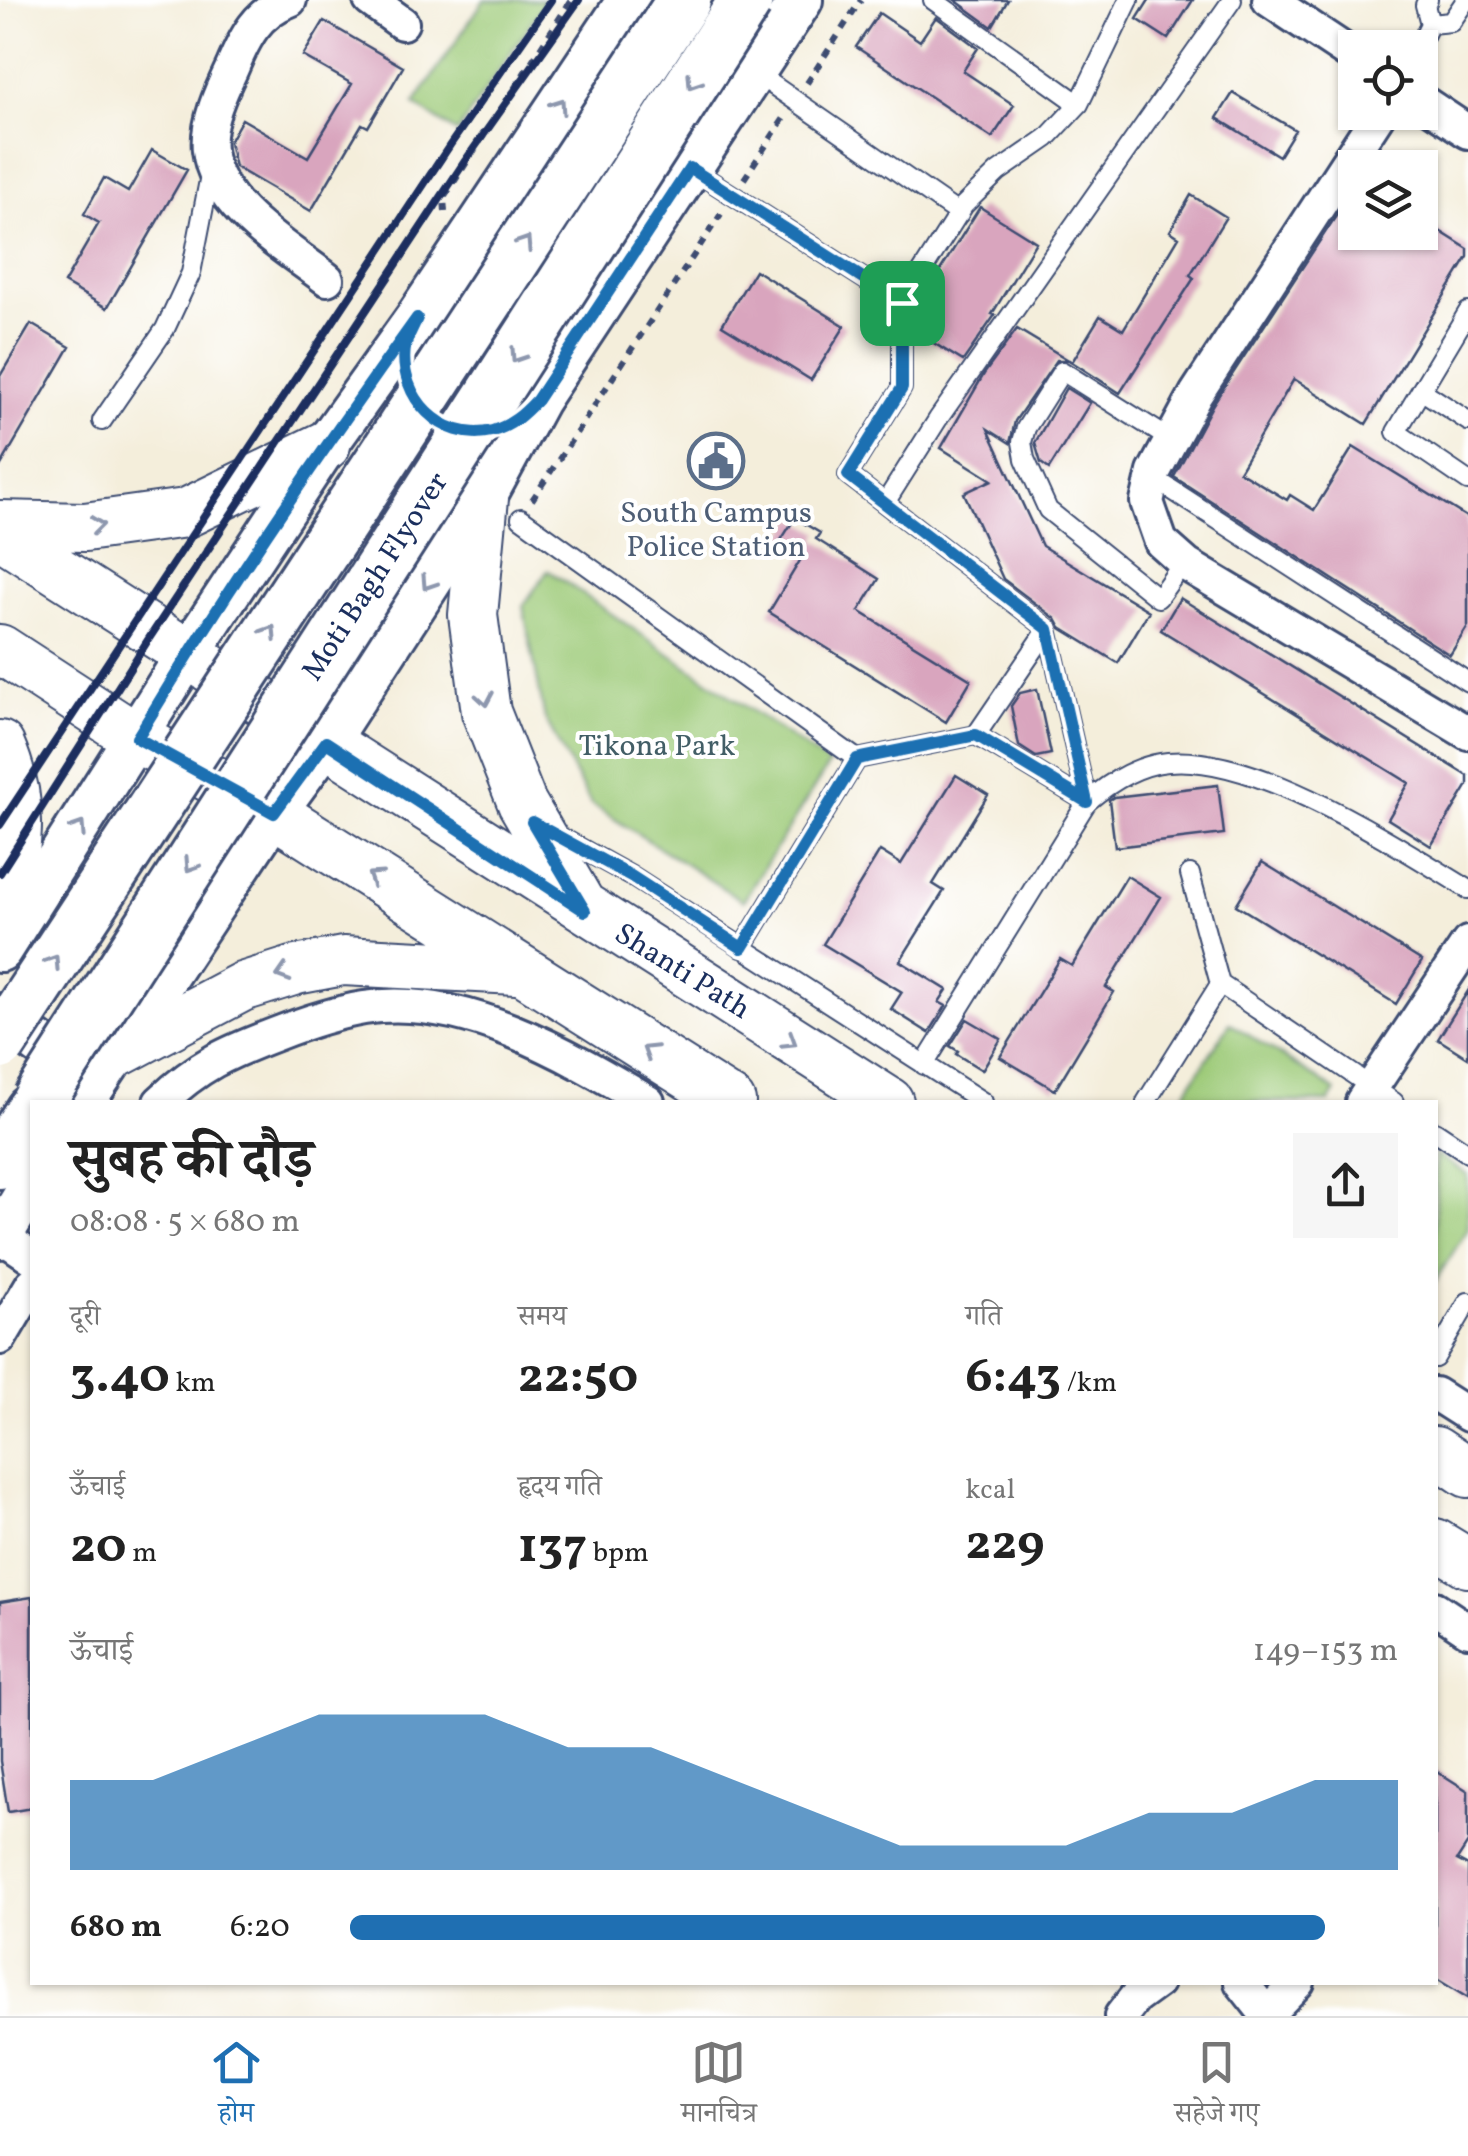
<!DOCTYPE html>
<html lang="hi">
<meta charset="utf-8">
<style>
body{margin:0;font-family:Vollkorn,"Noto Serif Devanagari",serif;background:#f6f6f6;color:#222;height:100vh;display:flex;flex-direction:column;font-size:38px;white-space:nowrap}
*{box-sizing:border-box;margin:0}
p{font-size:32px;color:#767676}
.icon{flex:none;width:55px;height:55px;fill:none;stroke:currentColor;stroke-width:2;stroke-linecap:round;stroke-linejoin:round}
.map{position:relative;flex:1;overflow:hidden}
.panel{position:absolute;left:30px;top:1100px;width:1408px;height:885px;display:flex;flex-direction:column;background:#fff;border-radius:0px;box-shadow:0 2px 8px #0004}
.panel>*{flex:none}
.controls{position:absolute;left:1338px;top:30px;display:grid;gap:20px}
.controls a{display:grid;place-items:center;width:100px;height:100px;border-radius:0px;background:#fff;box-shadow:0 2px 8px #0004;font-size:50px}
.pin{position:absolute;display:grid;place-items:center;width:85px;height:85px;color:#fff;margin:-42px;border-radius:20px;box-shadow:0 5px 15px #0006}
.round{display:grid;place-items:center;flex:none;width:105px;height:105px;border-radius:0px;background:#f6f6f6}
.overview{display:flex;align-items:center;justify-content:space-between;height:170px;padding:0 40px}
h1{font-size:55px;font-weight:700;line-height:75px}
.stats{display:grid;grid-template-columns:repeat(3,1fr);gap:15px;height:170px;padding:10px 40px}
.stats div{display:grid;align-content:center}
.stats b{font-size:50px;font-weight:700}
.stats small{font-size:28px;font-weight:400}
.stats p{font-size:28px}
.chart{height:280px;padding:20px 40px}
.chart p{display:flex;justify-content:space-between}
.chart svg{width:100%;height:180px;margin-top:10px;fill:#1f6fb2;opacity:.7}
ul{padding:0 40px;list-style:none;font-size:32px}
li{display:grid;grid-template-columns:160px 120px 1fr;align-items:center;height:75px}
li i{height:25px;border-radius:12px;background:#1f6fb2}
.dock{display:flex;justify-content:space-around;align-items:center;height:140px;border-top:2px solid #e0e0e0;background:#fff;font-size:28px;color:#767676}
.dock a{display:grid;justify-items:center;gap:5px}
.dock .selected{color:#1f6fb2}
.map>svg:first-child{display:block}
</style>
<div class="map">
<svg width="1468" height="2016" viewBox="0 0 1468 2016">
<rect width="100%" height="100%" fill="#fff"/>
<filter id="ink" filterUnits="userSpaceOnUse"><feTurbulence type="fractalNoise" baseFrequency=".01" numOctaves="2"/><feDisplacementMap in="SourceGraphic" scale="20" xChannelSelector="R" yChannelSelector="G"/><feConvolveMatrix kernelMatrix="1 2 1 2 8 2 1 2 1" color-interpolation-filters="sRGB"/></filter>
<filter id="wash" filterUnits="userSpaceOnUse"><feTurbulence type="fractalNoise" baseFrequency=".0048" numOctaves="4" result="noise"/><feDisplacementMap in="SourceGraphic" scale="40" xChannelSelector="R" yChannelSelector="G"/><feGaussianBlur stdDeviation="2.25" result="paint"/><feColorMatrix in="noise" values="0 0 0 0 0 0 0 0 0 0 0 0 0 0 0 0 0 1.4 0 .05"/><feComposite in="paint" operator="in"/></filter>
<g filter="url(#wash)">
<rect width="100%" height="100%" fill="#f4eedb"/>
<path fill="#9ecb79" stroke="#5c7d6c" stroke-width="2.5" d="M484,0h62l-89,133 -43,-29z
M548,570l281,194 -86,137 -152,-97 -46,-85 -22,-113z
M1230,1023l106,68 -7,11h-150z
M1435,1154l33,21v54l-33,52z"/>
<g id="blocks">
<path fill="#d9a5be" d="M955,0h53l-16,27z
M1149,0h44l-25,39 -31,-20z
M879,13l41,28 16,-24 42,31 -15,23 51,34 -22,33 -136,-91z
M324,21l79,46 -35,60 -6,-3 -51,87 -76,-44 -6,-25 13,-23 66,38 44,-73 -49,-28z
M1233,93l62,37 -16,26 -62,-38z
M152,150l35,20 -80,138 -43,-25 35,-60 -15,-9 20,-36 24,14z
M1355,187v45h70l5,-7 38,24v8l-102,167 -72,-45 -55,92 48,29 3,-5 24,15 39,-63 115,71v108l-18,29 -276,-178 39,-73z
M1191,195l35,22 -36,58 4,3 -74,115 -51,-33h-12l-42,61 -5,22 -22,-14 54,117 107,65 -31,52 -57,-35 -5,-9 -53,-40 -39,-86 28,-13 -51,-32 43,-74 33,-45 55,33 28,-46 23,14 56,-93 -9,-6z
M980,207l56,35 -44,72 3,1 -32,46 -49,-30v-19z
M755,270l90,56 -34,54 -89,-55z
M31,324l39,23 -70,120v-91z
M1066,388l24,15 -41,66 -8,-6 -6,-20z
M795,518l25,15 -4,6 63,40 -20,32 112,69 -25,42 -177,-110 35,-58 -23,-14z
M1180,598l288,178v9l-37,61 -43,-27 21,-36 -248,-153z
M1037,689l14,65 -15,3 -17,-11 -8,-40 9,-13z
M956,775l32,20 -55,89 11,7 -44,70 47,29 -8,12 7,4 -17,27 -38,-24 11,-17 -79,-48 57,-93 21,13z
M1218,785l6,49 -109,13 -6,-47 5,-3z
M1262,862l160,99 -26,43 -160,-99z
M1127,876l34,21 -55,90 8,5 -59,98 -55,-33 60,-98 12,7z
M1468,991v67l-30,-19z
M967,1019l34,20 -19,31 -26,-16 2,-3 -8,-5z
M32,1597v211l-24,4 -8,-51v-159z
M1435,1770l33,21v52l-11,17 11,6v132l-33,-20z"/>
</g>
</g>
<g filter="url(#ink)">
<use href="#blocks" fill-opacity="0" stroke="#3c4c71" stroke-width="2.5"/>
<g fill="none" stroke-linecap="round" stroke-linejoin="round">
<g stroke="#3c4c71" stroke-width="22">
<path id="service" d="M933,0l146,104
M1430,24l21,-2 15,-22
M1418,48l12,-24 -5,-19 3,-5
M754,72l205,142
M690,168l212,135
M1468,312l-72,120 72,49
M1421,390l47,31
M102,421l63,-92 26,-56 20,-103
M1171,440l-109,-69 -36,57 -4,14 3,17 23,51 110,88 26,-36
M1152,477l316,205
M885,503l53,-84 294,-419
M521,518l336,241
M1048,629l-200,-154 54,-87v-85l62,-98 34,-33 49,-34 32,-34 50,-104
M555,834l76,42 352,226
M1190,874l30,110
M742,948l115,-189 119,-24 111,67 -39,-173 -72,106
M924,1065l163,-263c23,-20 50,-37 81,-40 87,-9 226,82 300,127
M1146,1102l74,-118 174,118
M1435,1131l33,22
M1435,1358l33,-56"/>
</g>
<g stroke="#3c4c71" stroke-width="38">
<path id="minor" d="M290,0c-33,12 -45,37 -58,68 -11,23 -26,55 -23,82 7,58 77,97 118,129
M370,0l32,23
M1269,0l86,57
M1420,100l48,32
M1380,112l-184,282 -42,78 -7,30 14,40 26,23 281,168
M160,1102c39,-37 66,-49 116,-68 28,-11 58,-21 88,-26 98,-16 203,46 284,94
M1362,1102l106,-159
M1,1236l31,21
M0,1338l32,-54
M1435,1394l33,21
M1435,1608l33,22
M1241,1982l27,34
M1267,2014l31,-32
M1121,2016l14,-18 22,-16"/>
</g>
<g stroke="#3c4c71" stroke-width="48">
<path id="tertiary" d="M0,950l188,-296 138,-209 91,-127 212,-318
M0,1015l90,66
M83,1102l191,-289 52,-71 158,-244 53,-98 264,-400
M0,1237l32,-53"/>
</g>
<g stroke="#3c4c71" stroke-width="52">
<path id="secondary" d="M484,498l-11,117 13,97 36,91 57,98
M0,525l85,2 101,-14 140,-68
M0,534l889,568
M0,649l137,89 137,75 457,289
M0,745c27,62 18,108 0,171
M115,1054l127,-67 54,-17 47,-9 173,9
M1435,1451l33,22
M1435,1543l33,20"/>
</g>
<g stroke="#3c4c71" stroke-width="58">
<path id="primary" d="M0,1162l32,-51"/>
</g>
<path stroke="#3c4c71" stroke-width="6" stroke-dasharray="8 8" stroke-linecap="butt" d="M807,83l54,-83
M744,179l40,-61
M445,212l-1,-14 127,-198
M532,500l189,-286"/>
<use href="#service" stroke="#fff" stroke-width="18"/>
<use href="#minor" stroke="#fff" stroke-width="32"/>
<use href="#tertiary" stroke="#fff" stroke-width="42"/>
<use href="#secondary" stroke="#fff" stroke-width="48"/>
<use href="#primary" stroke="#fff" stroke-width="52"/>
<path stroke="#1b2f5e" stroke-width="8" d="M0,825l450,-680 101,-145
M0,873l148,-233 317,-479 114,-161"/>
<g stroke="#3c4c71" stroke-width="58" stroke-linecap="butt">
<path id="primary-bridge" d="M0,1043l684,-1043
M38,1102l708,-1102"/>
</g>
<use href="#primary-bridge" stroke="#fff" stroke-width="52"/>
</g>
<defs><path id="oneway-chevron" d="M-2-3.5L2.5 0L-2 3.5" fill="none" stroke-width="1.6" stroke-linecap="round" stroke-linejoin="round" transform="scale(2.5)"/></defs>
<g stroke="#8d97ae">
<use href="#oneway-chevron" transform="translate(693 82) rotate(123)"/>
<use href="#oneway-chevron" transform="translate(559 105) rotate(-56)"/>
<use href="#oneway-chevron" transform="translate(525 243) rotate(-57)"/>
<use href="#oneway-chevron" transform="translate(517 356) rotate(123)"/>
<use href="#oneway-chevron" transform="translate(97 525) rotate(-7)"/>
<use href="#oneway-chevron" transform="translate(428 583) rotate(123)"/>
<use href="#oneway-chevron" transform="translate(270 632) rotate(-57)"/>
<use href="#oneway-chevron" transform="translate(485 699) rotate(80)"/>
<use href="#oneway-chevron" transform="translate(79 828) rotate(-57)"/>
<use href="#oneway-chevron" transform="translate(191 865) rotate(123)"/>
<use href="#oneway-chevron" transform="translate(374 877) rotate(-147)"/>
<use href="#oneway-chevron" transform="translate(53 962) rotate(-57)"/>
<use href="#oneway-chevron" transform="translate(283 974) rotate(163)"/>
<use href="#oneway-chevron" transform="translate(790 1041) rotate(32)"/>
<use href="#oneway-chevron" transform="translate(649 1051) rotate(-148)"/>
</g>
</g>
<g fill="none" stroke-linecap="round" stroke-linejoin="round" filter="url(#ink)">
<g stroke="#fff" stroke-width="20">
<path id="route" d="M690,168l212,135v85l-54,87 200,154 39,173 -111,-67 -119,24 -115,189 -111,-72 -99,-54 53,89 -259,-169 -52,71 -137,-75c87,-144 181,-283 280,-420 -4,10 -11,20 -12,30 -7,48 37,95 87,83 19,-5 32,-17 45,-31z"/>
</g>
<use href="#route" stroke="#1f6fb2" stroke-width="12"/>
</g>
<defs>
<g id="civic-ring" transform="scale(2.875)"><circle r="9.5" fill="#fff" stroke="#5c6f8a" stroke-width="1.5"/><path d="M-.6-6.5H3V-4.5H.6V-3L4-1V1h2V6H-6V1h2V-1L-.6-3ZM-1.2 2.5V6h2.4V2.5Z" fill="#5c6f8a"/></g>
</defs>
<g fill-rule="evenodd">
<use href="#civic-ring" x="716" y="461"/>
</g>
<g text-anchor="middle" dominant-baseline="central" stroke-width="8" stroke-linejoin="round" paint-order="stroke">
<g font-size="30" fill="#4e5e75" stroke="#fff">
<text x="716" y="514">South Campus<tspan x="716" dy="34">Police Station</tspan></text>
</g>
<g font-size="30" fill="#1b2f5e" stroke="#fff">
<text transform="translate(376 577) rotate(-57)">Moti Bagh Flyover</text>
<text transform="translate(682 972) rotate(32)">Shanti Path</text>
</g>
<g font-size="30" fill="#425e66" stroke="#fff">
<text x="657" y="747">Tikona Park</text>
</g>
</g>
</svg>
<div class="controls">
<a><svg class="icon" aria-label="locate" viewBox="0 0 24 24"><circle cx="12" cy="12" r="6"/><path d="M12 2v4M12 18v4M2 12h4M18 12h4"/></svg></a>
<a><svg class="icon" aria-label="layers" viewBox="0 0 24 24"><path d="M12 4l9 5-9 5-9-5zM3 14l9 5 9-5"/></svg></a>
</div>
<div class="pin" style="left:902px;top:303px;background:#1e9e55"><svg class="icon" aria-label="arrive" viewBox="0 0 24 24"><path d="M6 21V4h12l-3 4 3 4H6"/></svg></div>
<section class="panel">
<div class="overview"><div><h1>सुबह की दौड़</h1><p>08:08 · 5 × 680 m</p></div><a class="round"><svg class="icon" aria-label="share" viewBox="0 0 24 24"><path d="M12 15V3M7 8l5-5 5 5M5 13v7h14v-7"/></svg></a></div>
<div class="stats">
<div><p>दूरी</p><b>3.40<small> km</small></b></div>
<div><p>समय</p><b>22:50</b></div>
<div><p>गति</p><b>6:43<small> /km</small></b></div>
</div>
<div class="stats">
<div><p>ऊँचाई</p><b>20<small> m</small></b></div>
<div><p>हृदय गति</p><b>137<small> bpm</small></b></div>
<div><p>kcal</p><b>229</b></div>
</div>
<div class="chart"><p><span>ऊँचाई</span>149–153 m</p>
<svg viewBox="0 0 160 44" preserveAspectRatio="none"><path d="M0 44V22L10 22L20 14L30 6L40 6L50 6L60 14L70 14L80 22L90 30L100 38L110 38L120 38L130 30L140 30L150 22L160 22V44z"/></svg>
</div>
<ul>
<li><b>680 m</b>6:20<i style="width:93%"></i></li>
</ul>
</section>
</div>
<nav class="dock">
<a class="selected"><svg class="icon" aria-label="home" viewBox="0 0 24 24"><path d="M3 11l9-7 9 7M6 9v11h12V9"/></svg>होम</a>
<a><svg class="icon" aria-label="map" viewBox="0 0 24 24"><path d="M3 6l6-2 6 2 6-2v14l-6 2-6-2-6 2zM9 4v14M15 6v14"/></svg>मानचित्र</a>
<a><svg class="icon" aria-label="saved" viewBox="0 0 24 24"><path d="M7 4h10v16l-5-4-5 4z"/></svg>सहेजे गए</a>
</nav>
